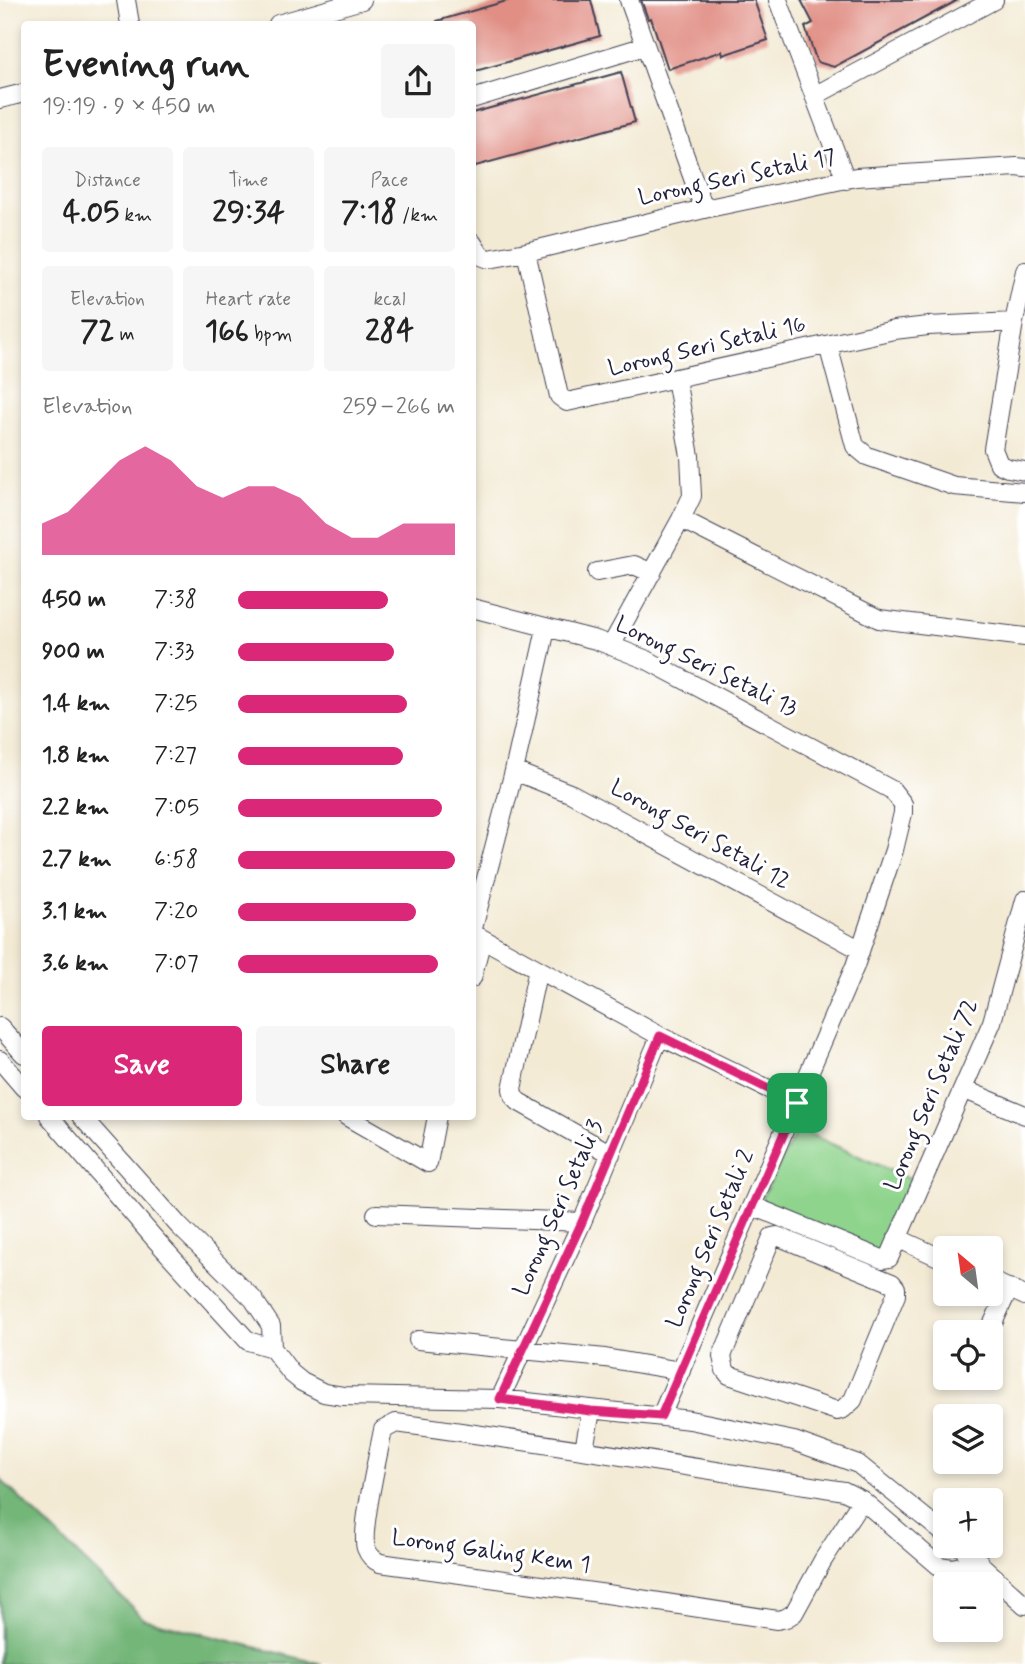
<!DOCTYPE html>
<meta charset="utf-8">
<style>
body{margin:0;font-family:Mynerve,sans-serif;background:#f6f6f6;color:#222;height:100vh;display:flex;flex-direction:column;font-size:26px;white-space:nowrap}
*{box-sizing:border-box;margin:0}
p{font-size:23px;color:#767676}
.icon{flex:none;width:38px;height:38px;fill:none;stroke:currentColor;stroke-width:2;stroke-linecap:round;stroke-linejoin:round}
.map{position:relative;flex:1;overflow:hidden}
.sheet{position:absolute;left:21px;top:21px;width:455px;height:1099px;display:flex;flex-direction:column;background:#fff;border-radius:7px;box-shadow:0 4px 10px #0003}
.sheet>*{flex:none}
.needle{width:46px;rotate:331deg}
.controls{position:absolute;left:933px;top:1236px;display:grid;gap:14px}
.controls a{display:grid;place-items:center;width:70px;height:70px;border-radius:7px;background:#fff;box-shadow:0 4px 10px #0003;font-size:35px}
.pin{position:absolute;display:grid;place-items:center;width:60px;height:60px;color:#fff;margin:-30px;border-radius:14px;box-shadow:0 4px 10px #0006}
.round{display:grid;place-items:center;flex:none;width:74px;height:74px;border-radius:7px;background:#f6f6f6}
.overview{display:flex;align-items:center;justify-content:space-between;height:119px;padding:0 21px}
h1{font-size:38px;font-weight:700;line-height:52px}
.metrics{display:grid;grid-template-columns:repeat(3,1fr);gap:10px;height:119px;padding:7px 21px}
.metrics div{display:grid;align-content:center;border-radius:7px;background:#f6f6f6;text-align:center}
.metrics b{font-size:30px;font-weight:700}
.metrics small{font-size:19px;font-weight:400}
.metrics p{font-size:19px}
.chart{height:196px;padding:14px 21px}
.chart p{display:flex;justify-content:space-between}
.chart svg{width:100%;height:126px;margin-top:7px;fill:#db2777;opacity:.7}
.action{display:flex;gap:14px;margin-top:auto;padding:14px 21px}
.action a{flex:1;height:80px;border-radius:7px;background:#db2777;color:#fff;font-size:28px;font-weight:700;line-height:80px;text-align:center}
.action a+a{background:#f6f6f6;color:#222}
ul{padding:0 21px;list-style:none;font-size:23px}
li{display:grid;grid-template-columns:112px 84px 1fr;align-items:center;height:52px}
li i{height:18px;border-radius:9px;background:#db2777}
.map>svg:first-child{display:block}
</style>
<div class="map">
<svg width="1025" height="1664" viewBox="0 0 1025 1664">
<rect width="100%" height="100%" fill="#fff"/>
<filter id="ink" filterUnits="userSpaceOnUse"><feTurbulence type="fractalNoise" baseFrequency=".0143" numOctaves="2"/><feDisplacementMap in="SourceGraphic" scale="14" xChannelSelector="R" yChannelSelector="G"/><feConvolveMatrix kernelMatrix="1 2 1 2 8 2 1 2 1" color-interpolation-filters="sRGB"/></filter>
<filter id="wash" filterUnits="userSpaceOnUse"><feTurbulence type="fractalNoise" baseFrequency=".00686" numOctaves="4" result="noise"/><feDisplacementMap in="SourceGraphic" scale="28" xChannelSelector="R" yChannelSelector="G"/><feGaussianBlur stdDeviation="1.57" result="paint"/><feColorMatrix in="noise" values="0 0 0 0 0 0 0 0 0 0 0 0 0 0 0 0 0 1.4 0 .05"/><feComposite in="paint" operator="in"/></filter>
<g filter="url(#wash)">
<rect width="100%" height="100%" fill="#f3ead4"/>
<path fill="#8fd48d" stroke="#587b64" stroke-width="2" d="M798,1129l116,52 -31,74 -127,-46z"/>
<path fill="#73b678" stroke="#4a6c5a" stroke-width="2" d="M0,1479l144,140 178,45h-322z"/>
<g id="blocks">
<path fill="#e18f85" d="M510,0h81l9,36 -128,36v-48h-35v-3z
M641,0h113l14,40 -45,15 -1,-4 -54,18 -17,-51 -3,1z
M801,0h157l-124,67 -17,-5 -12,-35 8,-4z
M621,72l14,50 -163,45v-54z"/>
</g>
</g>
<g filter="url(#ink)">
<use href="#blocks" fill-opacity="0" stroke="#414052" stroke-width="2"/>
<g fill="none" stroke-linecap="round" stroke-linejoin="round">
<g stroke="#414052" stroke-width="20">
<path id="minor" d="M126,0l4,24
M629,0l75,209
M778,0l68,180
M278,24l84,-24
M814,96l180,-96
M0,99l24,-6
M472,99l173,-53
M472,242l9,14 8,3 37,-7 178,-43 152,-32 161,-10 8,1
M526,252l33,144 8,6 327,-72 34,-4 86,-4
M1025,271l-11,51 -21,127 6,15 9,4 17,3
M828,345l27,101 12,10 87,30 71,6
M681,519l198,100 146,18
M597,572l37,-7 18,8
M472,608l124,32 51,20 245,130 11,14v9l-9,37 -39,116 -194,450
M611,646l70,-127 11,-23 -2,-40 -14,-77
M514,771l58,23 287,155
M472,932l42,-161 32,-142
M472,933l188,103 137,67
M538,969l-26,120 2,8 5,5 92,52
M472,978l10,-39
M0,1027l24,27
M0,1060l24,28
M963,1089l62,26
M49,1116l105,122 94,103 24,7
M81,1116l98,110 74,73 18,27 1,22 19,25 11,9 22,11 19,3 157,3 190,21 104,21 64,23 87,70
M346,1116l82,47 9,-47
M753,1206l129,53 7,-1 103,-236 33,-122
M376,1214l206,8
M777,1236l115,47 4,5v7l-43,105 -10,9 -6,2 -108,-36 -4,-5 -3,-14 50,-119z
M897,1238l48,22
M990,1280l35,16
M989,1332l20,-44
M418,1340l187,18 76,13
M500,1399l82,-177 78,-186
M584,1449l7,-38
M862,1500l-39,60 -29,53 -8,5 -9,2 -163,-25 -234,-32c-7,-3 -11,-7 -14,-15 -6,-16 13,-97 17,-118l13,-7c150,20 299,45 448,68l18,9 77,66 13,2 28,-6
M959,1545l66,60"/>
</g>
<use href="#minor" stroke="#fff" stroke-width="18"/>
</g>
</g>
<g fill="none" stroke-linecap="round" stroke-linejoin="round" filter="url(#ink)">
<g stroke="#fff" stroke-width="14">
<path id="route" d="M660,1036l137,67 -136,313 -70,-5 -91,-12 82,-177z"/>
</g>
<use href="#route" stroke="#db2777" stroke-width="9"/>
</g>
<g text-anchor="middle" dominant-baseline="central" stroke-width="6" stroke-linejoin="round" paint-order="stroke">
<g font-size="23" fill="#22223b" stroke="#fff">
<text transform="translate(737 178) rotate(-12)">Lorong Seri Setali 17</text>
<text transform="translate(707 347) rotate(-13)">Lorong Seri Setali 16</text>
<text transform="translate(706 667) rotate(26)">Lorong Seri Setali 13</text>
<text transform="translate(700 835) rotate(29)">Lorong Seri Setali 12</text>
<text transform="translate(932 1095) rotate(-67)">Lorong Seri Setali 72</text>
<text transform="translate(559 1208) rotate(-66)">Lorong Seri Setali 3</text>
<text transform="translate(711 1239) rotate(-67)">Lorong Seri Setali 2</text>
<text transform="translate(491 1552) rotate(8)">Lorong Galing Kem 1</text>
</g>
</g>
</svg>
<div class="controls">
<a><svg class="needle" viewBox="-14 -14 28 28"><path d="M0-13l5 13h-10z" fill="#e53935"/><path d="M0 13l5-13h-10z" fill="#767676"/></svg></a>
<a><svg class="icon" aria-label="locate" viewBox="0 0 24 24"><circle cx="12" cy="12" r="6"/><path d="M12 2v4M12 18v4M2 12h4M18 12h4"/></svg></a>
<a><svg class="icon" aria-label="layers" viewBox="0 0 24 24"><path d="M12 4l9 5-9 5-9-5zM3 14l9 5 9-5"/></svg></a>
<a>+</a>
<a>−</a>
</div>
<div class="pin" style="left:797px;top:1103px;background:#1e9e55"><svg class="icon" aria-label="arrive" viewBox="0 0 24 24"><path d="M6 21V4h12l-3 4 3 4H6"/></svg></div>
<section class="sheet">
<div class="overview"><div><h1>Evening run</h1><p>19:19 · 9 × 450 m</p></div><a class="round"><svg class="icon" aria-label="share" viewBox="0 0 24 24"><path d="M12 15V3M7 8l5-5 5 5M5 13v7h14v-7"/></svg></a></div>
<div class="metrics">
<div><p>Distance</p><b>4.05<small> km</small></b></div>
<div><p>Time</p><b>29:34</b></div>
<div><p>Pace</p><b>7:18<small> /km</small></b></div>
</div>
<div class="metrics">
<div><p>Elevation</p><b>72<small> m</small></b></div>
<div><p>Heart rate</p><b>166<small> bpm</small></b></div>
<div><p>kcal</p><b>284</b></div>
</div>
<div class="chart"><p><span>Elevation</span>259–266 m</p>
<svg viewBox="0 0 160 44" preserveAspectRatio="none"><path d="M0 44V33L10 29L20 20L30 11L40 6L50 11L60 20L70 24L80 20L90 20L100 24L110 33L120 38L130 38L140 33L150 33L160 33V44z"/></svg>
</div>
<ul>
<li><b>450 m</b>7:38<i style="width:69%"></i></li>
<li><b>900 m</b>7:33<i style="width:72%"></i></li>
<li><b>1.4 km</b>7:25<i style="width:78%"></i></li>
<li><b>1.8 km</b>7:27<i style="width:76%"></i></li>
<li><b>2.2 km</b>7:05<i style="width:94%"></i></li>
<li><b>2.7 km</b>6:58<i style="width:100%"></i></li>
<li><b>3.1 km</b>7:20<i style="width:82%"></i></li>
<li><b>3.6 km</b>7:07<i style="width:92%"></i></li>
</ul>
<div class="action"><a>Save</a><a>Share</a></div>
</section>
</div>
